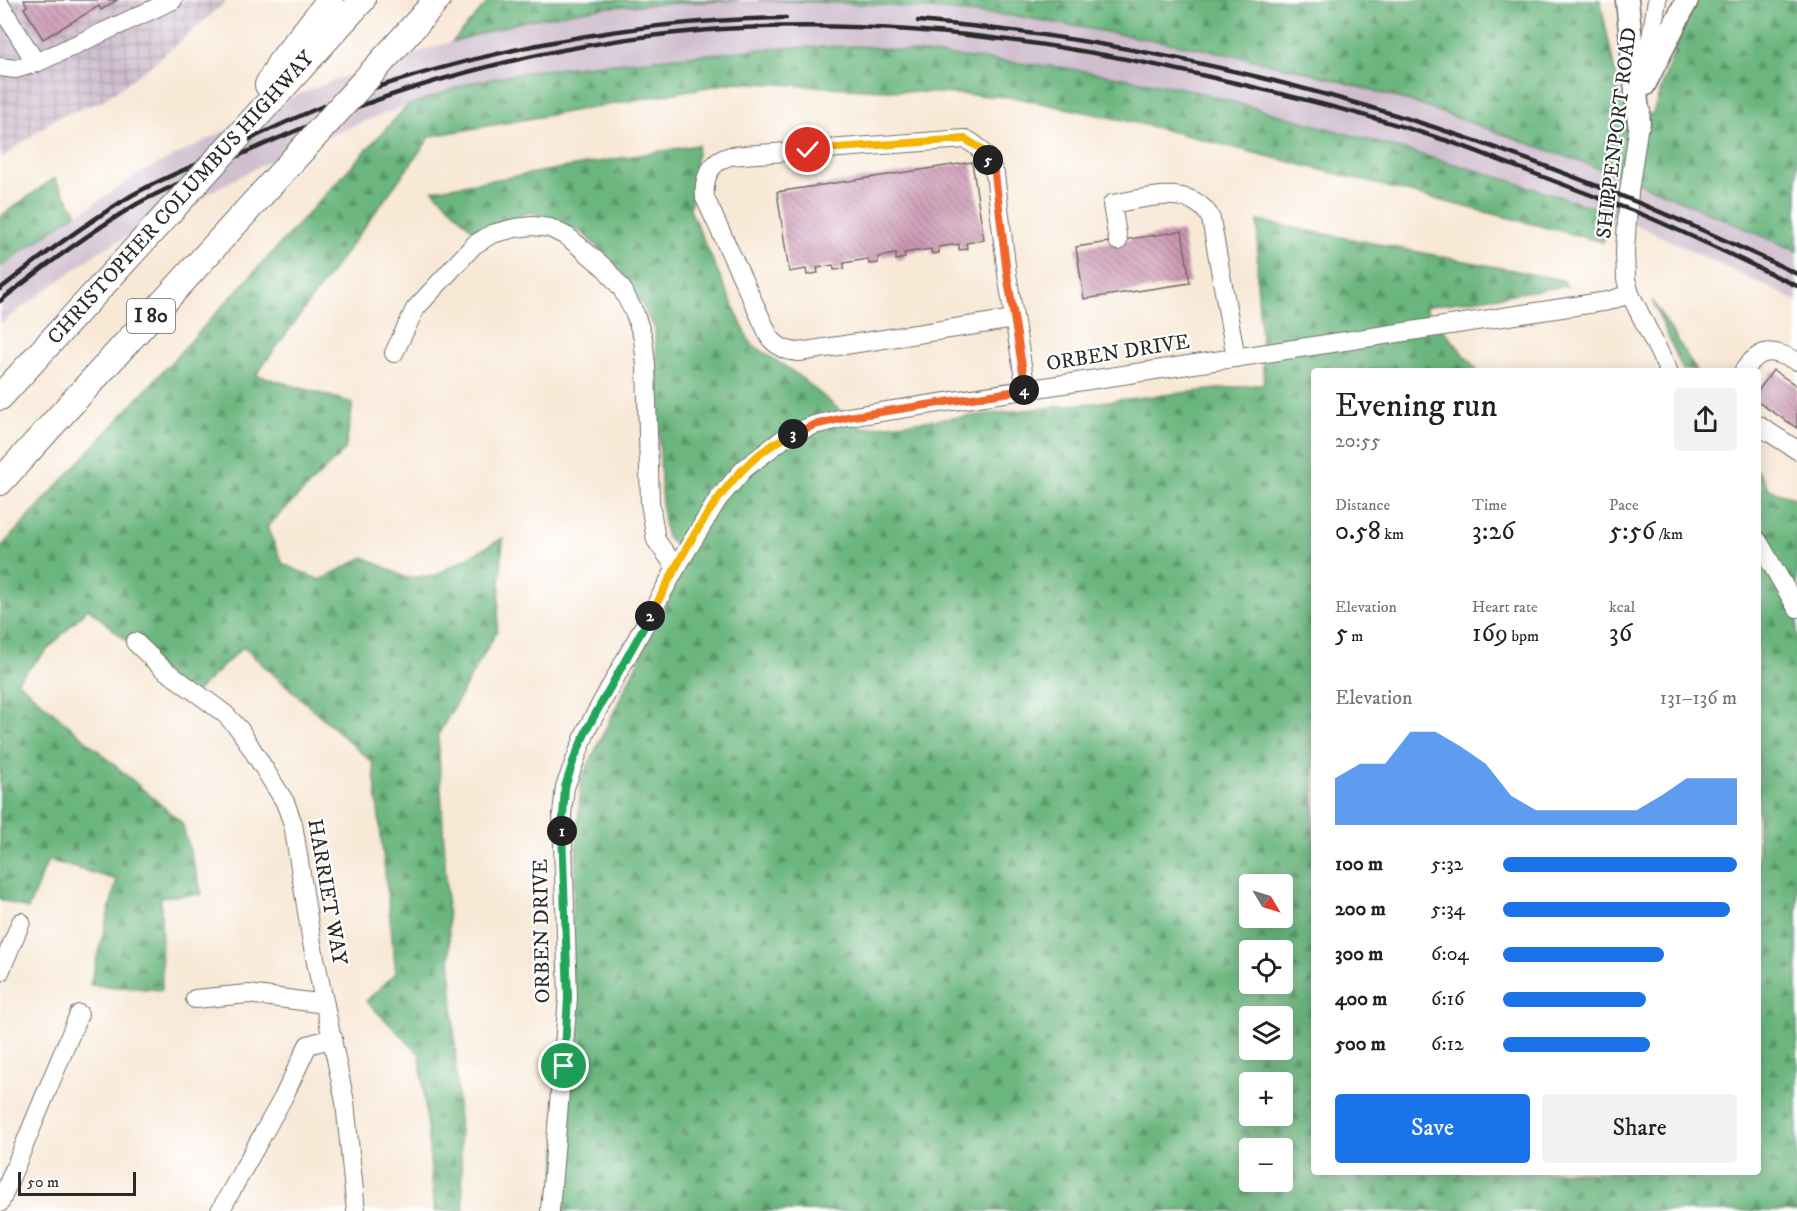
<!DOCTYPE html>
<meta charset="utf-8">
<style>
body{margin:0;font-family:"IM FELL DW Pica",serif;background:#f2f2f2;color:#202124;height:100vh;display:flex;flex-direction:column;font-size:22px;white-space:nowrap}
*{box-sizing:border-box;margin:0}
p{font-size:20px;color:#757577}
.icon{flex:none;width:33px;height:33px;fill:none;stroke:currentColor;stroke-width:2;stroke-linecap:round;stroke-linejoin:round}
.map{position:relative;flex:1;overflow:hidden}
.side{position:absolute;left:1311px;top:368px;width:450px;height:807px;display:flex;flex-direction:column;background:#fff;border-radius:6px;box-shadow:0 3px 15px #0003}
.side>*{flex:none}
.needle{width:39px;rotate:128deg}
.fabs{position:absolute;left:1239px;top:874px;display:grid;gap:12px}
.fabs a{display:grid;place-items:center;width:54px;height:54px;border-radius:6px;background:#fff;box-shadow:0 3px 15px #0003;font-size:30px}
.scale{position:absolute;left:18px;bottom:15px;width:118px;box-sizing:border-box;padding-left:6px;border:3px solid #2b2b2b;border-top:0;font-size:16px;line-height:21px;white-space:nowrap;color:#2b2b2b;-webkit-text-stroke:4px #fff;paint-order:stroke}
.pin{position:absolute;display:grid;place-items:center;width:51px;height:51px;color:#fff;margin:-26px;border:3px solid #fff;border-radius:50%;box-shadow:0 2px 6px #0007}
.km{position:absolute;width:30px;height:30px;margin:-15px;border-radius:50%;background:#222;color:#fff;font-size:16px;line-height:30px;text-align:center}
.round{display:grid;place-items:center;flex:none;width:63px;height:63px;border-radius:6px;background:#f2f2f2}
.headline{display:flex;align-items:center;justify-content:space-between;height:102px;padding:0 24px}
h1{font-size:33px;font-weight:600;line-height:45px}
.stats{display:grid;grid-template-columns:repeat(3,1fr);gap:9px;height:102px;padding:6px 24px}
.stats div{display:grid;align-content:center}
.stats b{font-size:26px;font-weight:600}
.stats small{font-size:16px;font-weight:400}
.stats p{font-size:16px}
.chart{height:168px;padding:12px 24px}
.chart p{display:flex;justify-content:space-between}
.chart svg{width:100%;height:108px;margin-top:6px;fill:#1a73e8;opacity:.7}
.cta{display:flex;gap:12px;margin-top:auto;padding:12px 24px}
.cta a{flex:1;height:69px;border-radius:6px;background:#1a73e8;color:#fff;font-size:24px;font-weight:600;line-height:69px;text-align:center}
.cta a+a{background:#f2f2f2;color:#202124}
ul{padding:0 24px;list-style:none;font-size:20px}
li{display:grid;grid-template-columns:96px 72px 1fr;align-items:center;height:45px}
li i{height:15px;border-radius:8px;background:#1a73e8}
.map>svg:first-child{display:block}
</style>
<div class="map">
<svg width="1797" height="1211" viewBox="0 0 1797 1211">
<defs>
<pattern id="industrial-grid" width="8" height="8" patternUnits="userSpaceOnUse" patternTransform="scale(1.5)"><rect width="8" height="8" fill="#cfbdce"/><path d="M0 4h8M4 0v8" fill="none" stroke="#a89aa7"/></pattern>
<pattern id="forest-firs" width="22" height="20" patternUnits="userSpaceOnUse" patternTransform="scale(1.5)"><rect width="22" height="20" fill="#6ab67e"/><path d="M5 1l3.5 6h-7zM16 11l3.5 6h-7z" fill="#579467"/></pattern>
<pattern id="building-back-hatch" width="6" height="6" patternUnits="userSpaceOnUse" patternTransform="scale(1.5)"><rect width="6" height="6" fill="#cb95b1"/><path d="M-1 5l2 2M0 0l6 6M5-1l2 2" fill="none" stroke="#a57a90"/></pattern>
</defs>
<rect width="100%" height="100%" fill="#fff"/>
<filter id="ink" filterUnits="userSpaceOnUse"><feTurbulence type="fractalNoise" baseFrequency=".0167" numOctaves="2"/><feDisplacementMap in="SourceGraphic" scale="12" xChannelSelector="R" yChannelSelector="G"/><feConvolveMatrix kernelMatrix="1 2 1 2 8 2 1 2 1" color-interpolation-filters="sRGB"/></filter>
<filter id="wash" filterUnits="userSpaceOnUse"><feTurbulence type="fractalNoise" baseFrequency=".008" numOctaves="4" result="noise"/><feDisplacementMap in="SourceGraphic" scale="24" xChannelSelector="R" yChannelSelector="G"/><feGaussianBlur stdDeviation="1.35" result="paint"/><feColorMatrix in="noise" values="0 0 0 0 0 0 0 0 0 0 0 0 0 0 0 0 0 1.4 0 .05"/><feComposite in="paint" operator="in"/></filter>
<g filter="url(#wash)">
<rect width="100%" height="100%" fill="#f8e8d6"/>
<path fill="url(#industrial-grid)" d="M0,0h228l-76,65 -50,36 -46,17 -56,41z"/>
<path fill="#cfbdce" d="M739,0l127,4 150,12 193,34 102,23 101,29 226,80 159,69v50l-196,-93 -122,-37 -292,-82 -121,-21 -207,-22 -87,2 -106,10 -134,13 -62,12 -98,35 -105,44 -169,90 -98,72v-57l9,-7 131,-87 157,-78 33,-13 97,-33 97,-28 82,-14z"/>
<path fill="url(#forest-firs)" stroke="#4a7054" stroke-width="1.5" fill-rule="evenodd" d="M490,0h249l-133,7 -82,14 -72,21z
M758,0h842l21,100 31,15 33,-96 16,-19h96v251l-159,-69 -226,-80 -101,-29 -102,-23 -193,-34 -150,-12z
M859,46l207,22 121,21 292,82 133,42 -9,29 -461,-118 -130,-27 -276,-15 -305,54 -175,239 97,28 -8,47 -78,77 16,37 37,16 44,-23 42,21 30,-3 67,-37 -6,93 -59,104 26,476h-29l-15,-157 -54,-53 30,-28 -23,-210 -130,-116 -51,49 -104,-88 -71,73 165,142 20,71 -41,3 1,93 -72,-5 27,-105 -69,-20 -20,49 -28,-10v-351l407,-442 63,-23 62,-12 240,-23z
M698,145l-8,65 60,133 48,32 63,53 403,-44 -7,-103 1,-60 305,59 4,6 -143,21 53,63h-163v802h444v-701l11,18 28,10v712h-1244l28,-431 99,-205 -3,-28 -11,-11 -4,-29 -7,-178 -27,-49 -45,-47 -52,-21 -57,19 -41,-41zM1250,885h32v33h-32zM1250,951h32v33h-32zM1250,1017h32v33h-32zM1250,1083h32v33h-32zM1250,1149h32v33h-32z
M54,178l23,35 -77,54v-50z
M1652,300l44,70h-13z"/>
<g id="blocks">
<path fill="url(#building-back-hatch)" d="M24,0h93l-16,10 -2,-4 -56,33 -19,-31 3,-2z
M972,162l12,78 -18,3 1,6 -8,1v-6l-20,3v6l-7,1 -1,-5 -27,4 1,5 -9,2v-6l-18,3v6l-9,1 -1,-5 -24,4v6l-10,1 -1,-5 -16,3 1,5 -11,2 -1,-6 -17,3 -12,-80z
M1182,231l8,52 -106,16 -8,-52z
M1773,370l24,16v42l-39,-26v-11z"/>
</g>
</g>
<g filter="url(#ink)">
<use href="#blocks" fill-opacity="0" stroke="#736d67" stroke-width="1.5"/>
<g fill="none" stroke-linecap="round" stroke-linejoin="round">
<g stroke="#736d67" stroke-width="20">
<path id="minor" d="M0,5l36,58
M0,67l16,2 20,-6 137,-63
M1645,76l12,-76
M1641,110l-12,82 -4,59 1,28 4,15 38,76
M1118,241l-6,-37c31,-5 81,-22 99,15l25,139
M1014,319l-215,33c-13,-1 -20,-4 -29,-14l-65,-140c-2,-20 5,-36 25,-42l235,-17c16,7 23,20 30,35l12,100 19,116
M394,353l21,-44 59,-64 18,-11 23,-6 18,-2 17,2 18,9 37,31 17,21 13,25 8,24 3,27 4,138 6,37 20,28
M1744,370c18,-24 28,-20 53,-9
M1758,425l39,25
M1758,541l39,67
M135,642l27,26 43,31 20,15 15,16 45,72 8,22 19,119 33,159 11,109
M0,972l21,-50
M195,999l53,-5 77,10
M0,1203l79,-189
M220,1211l63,-113 25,-53 25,-7
M550,1211l18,-214 -6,-183 3,-27 22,-58 89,-161 42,-69 26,-30 43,-33 27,-11 34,-8 760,-116 22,-7"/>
</g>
<g stroke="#736d67" stroke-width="25">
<path id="major" d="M1627,0l12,123
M1644,85l43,-85"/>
</g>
<g stroke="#736d67" stroke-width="28">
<path id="highway" d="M415,25l22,-25
M268,85l12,-22 50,-63
M236,139l126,-139
M0,397l172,-188
M0,482l302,-332"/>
</g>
<use href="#minor" stroke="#fff" stroke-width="18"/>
<use href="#major" stroke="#fff" stroke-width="22"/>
<use href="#highway" stroke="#fff" stroke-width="26"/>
<path stroke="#2b2b2b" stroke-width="4.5" d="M918,21c306,25 603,120 879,253
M0,289c41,-33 84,-64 129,-92 28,-17 64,-30 94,-45 36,-17 73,-36 111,-50 144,-52 299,-82 452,-84
M0,301c42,-33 86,-66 132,-94 16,-10 34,-17 51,-26 41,-19 81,-37 122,-54 133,-54 273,-88 417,-98 165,-11 331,11 492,49 74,17 149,35 221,59 31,9 60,22 90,33 39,15 77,29 116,44 53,22 104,48 156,72"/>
<g stroke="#736d67" stroke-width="28" stroke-linecap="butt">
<path id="highway-bridge" d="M302,150l113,-125
M172,209l64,-70"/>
</g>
<use href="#highway-bridge" stroke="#fff" stroke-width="26"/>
</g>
</g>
<g fill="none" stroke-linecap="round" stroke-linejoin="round" filter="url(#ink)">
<g stroke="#fff" stroke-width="12">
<path id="split-1" d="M562,831l6,166 -4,69"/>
</g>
<g stroke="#fff" stroke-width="12">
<path id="split-2" d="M562,831l3,-44 9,-28 13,-30 63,-113"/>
</g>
<g stroke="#fff" stroke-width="12">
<path id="split-3" d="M650,616c33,-61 75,-154 143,-182"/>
</g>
<g stroke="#fff" stroke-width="12">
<path id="split-4" d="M793,434l21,-9 34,-8 176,-27"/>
</g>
<g stroke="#fff" stroke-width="12">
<path id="split-5" d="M988,160l7,14 12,100 19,116h-2"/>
</g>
<g stroke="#fff" stroke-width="12">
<path id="split-6" d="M808,150l157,-11 15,9 8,12"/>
</g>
<use href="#split-1" stroke="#22a559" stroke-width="8"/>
<use href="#split-2" stroke="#22a559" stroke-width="8"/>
<use href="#split-3" stroke="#f5b400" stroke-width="8"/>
<use href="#split-4" stroke="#f0652b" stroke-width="8"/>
<use href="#split-5" stroke="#f0652b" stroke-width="8"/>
<use href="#split-6" stroke="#f5b400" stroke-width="8"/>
</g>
<g text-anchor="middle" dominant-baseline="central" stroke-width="4.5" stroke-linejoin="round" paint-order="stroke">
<rect fill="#fff" stroke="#6b6b6b" stroke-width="1.5" x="127" y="299" width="48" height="34" rx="4.5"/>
<g font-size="20" font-weight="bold" fill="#2b2b2b">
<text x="151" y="316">I 80</text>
</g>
<g font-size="21" fill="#2b2b2b" stroke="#fff">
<text transform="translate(1617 133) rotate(-83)">SHIPPENPORT ROAD</text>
<text transform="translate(181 198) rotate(-48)">CHRISTOPHER COLUMBUS HIGHWAY</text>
<text transform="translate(1118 353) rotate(-9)">ORBEN DRIVE</text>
<text transform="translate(327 892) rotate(80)">HARRIET WAY</text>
<text transform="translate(542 931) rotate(-91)">ORBEN DRIVE</text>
</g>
</g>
</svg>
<div class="fabs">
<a><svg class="needle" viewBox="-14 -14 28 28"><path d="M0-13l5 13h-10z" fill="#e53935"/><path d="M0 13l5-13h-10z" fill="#757577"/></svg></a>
<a><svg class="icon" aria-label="locate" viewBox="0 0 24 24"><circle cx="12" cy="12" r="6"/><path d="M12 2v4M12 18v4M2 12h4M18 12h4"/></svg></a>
<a><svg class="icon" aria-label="layers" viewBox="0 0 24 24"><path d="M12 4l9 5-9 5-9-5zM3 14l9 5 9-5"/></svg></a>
<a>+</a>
<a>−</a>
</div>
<div class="scale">50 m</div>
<div class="pin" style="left:564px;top:1066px;background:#1e9e55"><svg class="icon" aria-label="arrive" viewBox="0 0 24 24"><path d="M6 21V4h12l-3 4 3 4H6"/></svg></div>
<div class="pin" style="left:808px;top:150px;background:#d93025"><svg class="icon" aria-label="check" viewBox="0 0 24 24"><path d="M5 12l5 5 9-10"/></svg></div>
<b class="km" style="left:562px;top:831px">1</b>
<b class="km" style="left:650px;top:616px">2</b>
<b class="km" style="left:793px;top:434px">3</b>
<b class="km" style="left:1024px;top:390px">4</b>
<b class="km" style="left:988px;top:160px">5</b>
<section class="side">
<div class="headline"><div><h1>Evening run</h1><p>20:55</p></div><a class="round"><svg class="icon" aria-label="share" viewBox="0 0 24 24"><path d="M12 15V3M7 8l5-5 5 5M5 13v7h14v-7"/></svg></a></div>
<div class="stats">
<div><p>Distance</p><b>0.58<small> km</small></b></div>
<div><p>Time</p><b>3:26</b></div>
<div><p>Pace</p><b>5:56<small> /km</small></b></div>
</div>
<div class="stats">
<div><p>Elevation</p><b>5<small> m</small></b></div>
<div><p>Heart rate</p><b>169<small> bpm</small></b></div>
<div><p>kcal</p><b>36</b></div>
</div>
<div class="chart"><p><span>Elevation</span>131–136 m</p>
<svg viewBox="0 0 160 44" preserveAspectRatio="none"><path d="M0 44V25L10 19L20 19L30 6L40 6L50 12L60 19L70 32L80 38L90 38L100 38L110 38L120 38L130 32L140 25L150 25L160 25V44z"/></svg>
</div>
<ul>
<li><b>100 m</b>5:32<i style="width:100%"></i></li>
<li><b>200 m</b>5:34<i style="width:97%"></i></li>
<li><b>300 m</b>6:04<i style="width:69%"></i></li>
<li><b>400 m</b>6:16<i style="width:61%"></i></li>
<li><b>500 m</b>6:12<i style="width:63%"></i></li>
</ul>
<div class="cta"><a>Save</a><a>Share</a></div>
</section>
</div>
